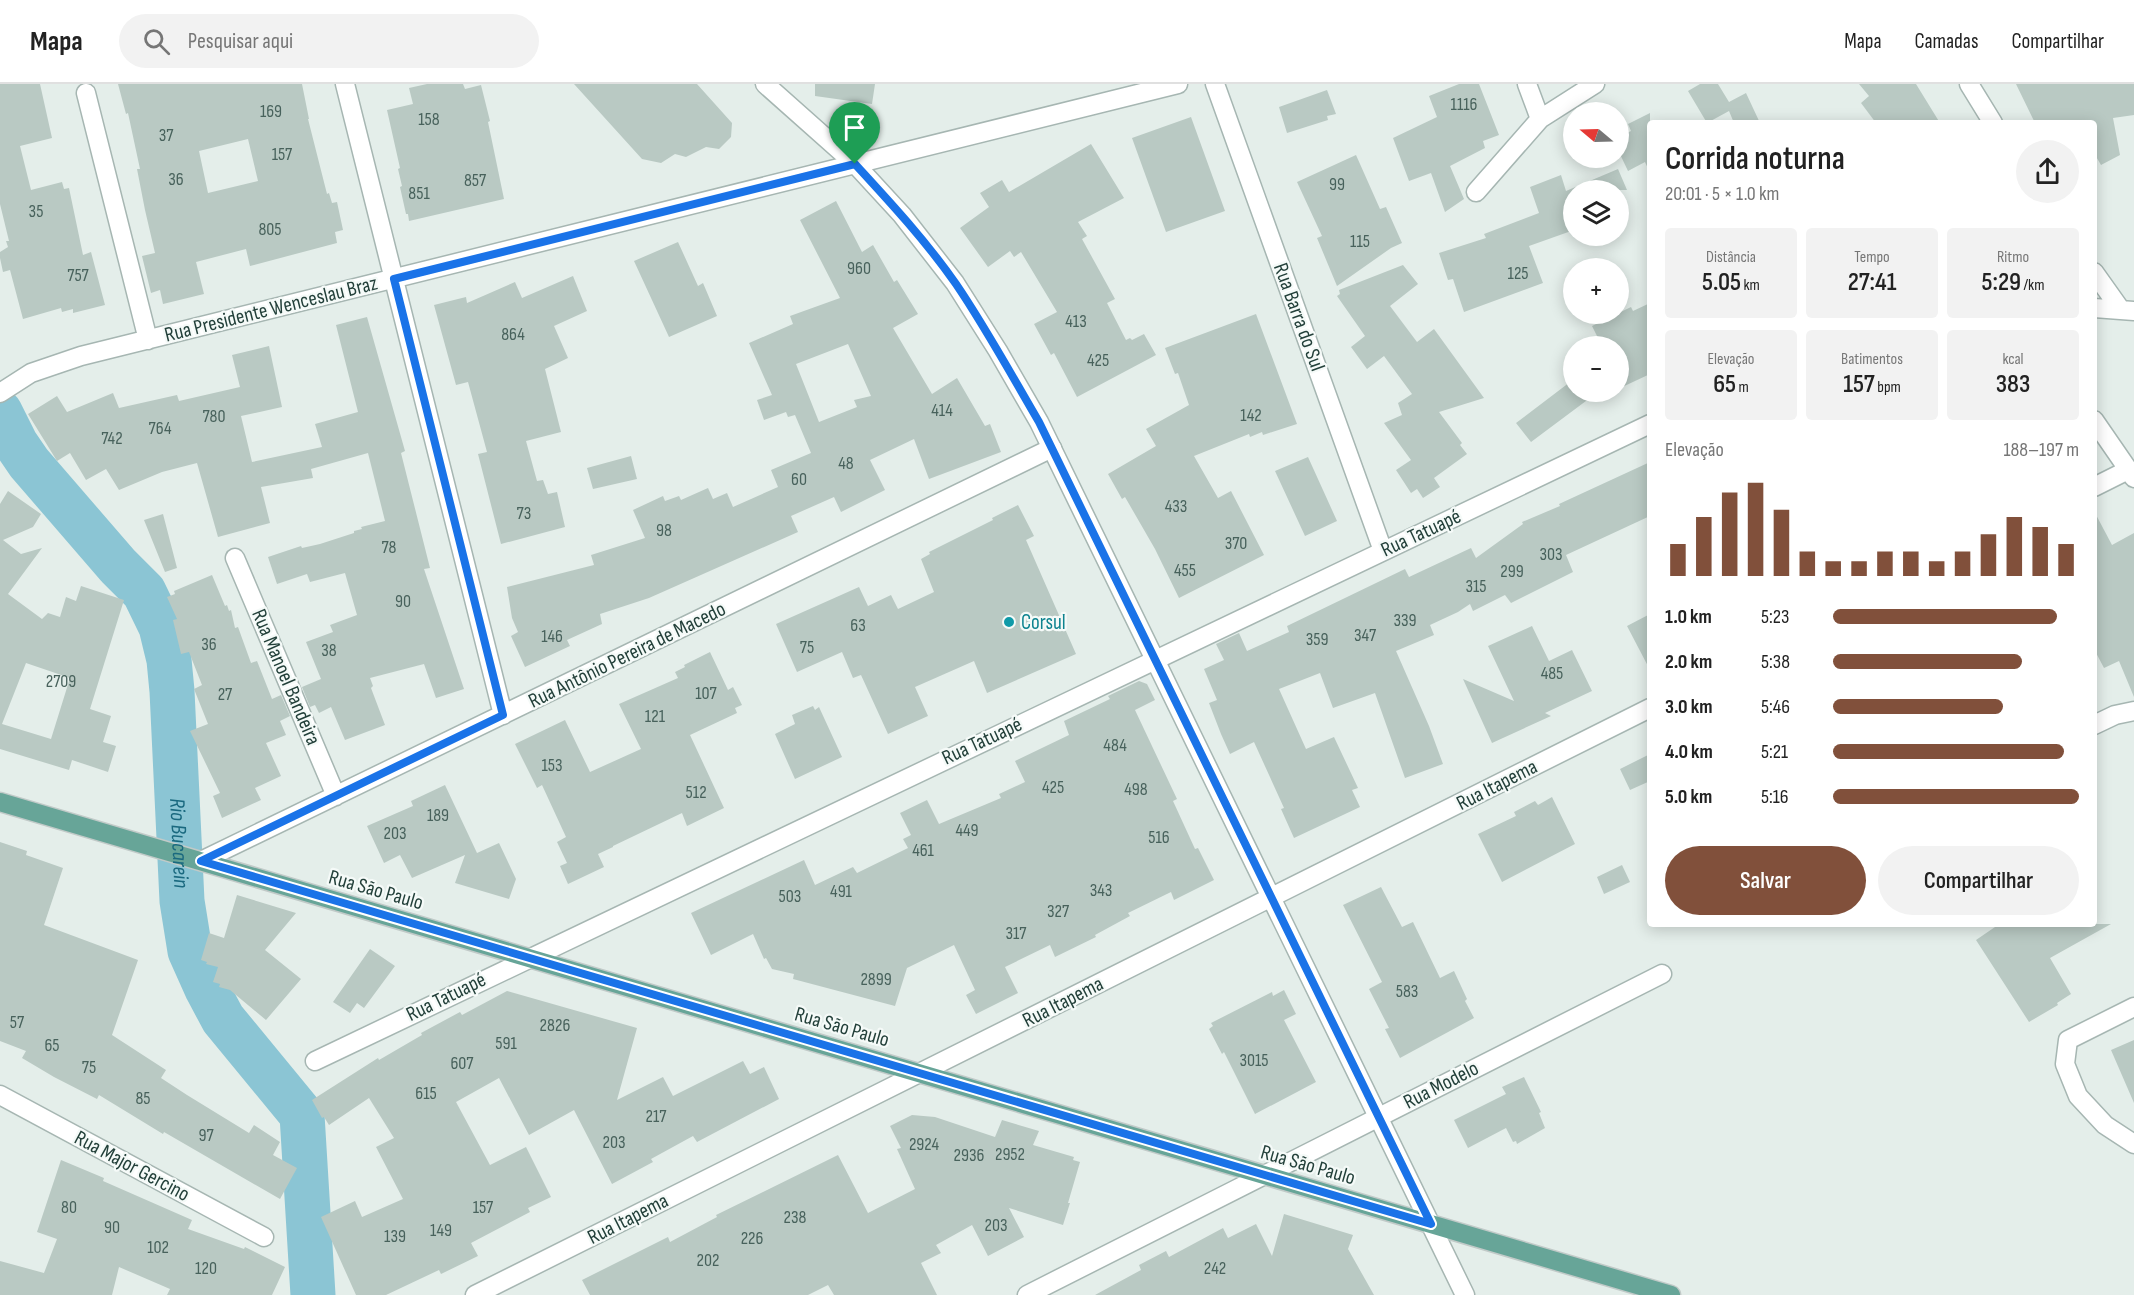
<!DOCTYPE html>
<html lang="pt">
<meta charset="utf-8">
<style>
body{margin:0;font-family:"Sofia Sans Condensed",sans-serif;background:#f2f2f2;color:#222;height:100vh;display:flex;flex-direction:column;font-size:22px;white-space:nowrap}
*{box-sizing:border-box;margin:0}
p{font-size:20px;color:#767676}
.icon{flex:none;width:33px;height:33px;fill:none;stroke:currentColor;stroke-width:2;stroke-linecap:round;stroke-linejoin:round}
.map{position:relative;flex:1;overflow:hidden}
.sheet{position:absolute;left:1647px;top:36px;width:450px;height:807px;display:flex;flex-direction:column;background:#fff;border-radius:6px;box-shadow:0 3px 15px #0003}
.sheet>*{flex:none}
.needle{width:39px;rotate:289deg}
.tools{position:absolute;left:1563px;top:18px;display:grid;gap:12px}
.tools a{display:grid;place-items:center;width:66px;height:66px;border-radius:50%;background:#fff;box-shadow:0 3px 15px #0003;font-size:30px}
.pin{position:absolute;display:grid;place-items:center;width:51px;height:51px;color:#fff;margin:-62px -26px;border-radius:50% 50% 50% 0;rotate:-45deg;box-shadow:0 0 6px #0007}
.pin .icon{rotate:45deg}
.round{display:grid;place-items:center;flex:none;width:63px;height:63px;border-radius:32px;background:#f2f2f2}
.headline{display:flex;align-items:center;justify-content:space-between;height:102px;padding:0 18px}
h1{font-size:33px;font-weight:600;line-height:45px}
.stats{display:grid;grid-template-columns:repeat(3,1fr);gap:9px;height:102px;padding:6px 18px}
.stats div{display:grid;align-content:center;border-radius:6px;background:#f2f2f2;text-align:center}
.stats b{font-size:26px;font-weight:600}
.stats small{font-size:16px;font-weight:400}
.stats p{font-size:16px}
.chart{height:168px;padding:12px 18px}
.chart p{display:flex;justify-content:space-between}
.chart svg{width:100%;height:108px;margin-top:6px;stroke:#81503b;stroke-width:6}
.action{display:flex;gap:12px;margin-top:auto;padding:12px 18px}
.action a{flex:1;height:69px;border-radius:36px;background:#81503b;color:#fff;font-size:24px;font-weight:600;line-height:69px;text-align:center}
.action a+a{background:#f2f2f2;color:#222}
ul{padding:0 18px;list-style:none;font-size:20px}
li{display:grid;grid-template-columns:96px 72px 1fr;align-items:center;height:45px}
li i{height:15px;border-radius:8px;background:#81503b}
header{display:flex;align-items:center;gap:36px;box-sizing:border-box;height:84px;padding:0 30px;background:#fff;border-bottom:2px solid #e0e0e0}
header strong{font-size:28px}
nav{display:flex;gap:33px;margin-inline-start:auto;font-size:21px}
.search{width:420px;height:54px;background:#f2f2f2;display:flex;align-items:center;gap:15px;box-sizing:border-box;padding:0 21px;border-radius:33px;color:#767676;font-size:22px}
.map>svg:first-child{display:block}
</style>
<header>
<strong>Mapa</strong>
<div class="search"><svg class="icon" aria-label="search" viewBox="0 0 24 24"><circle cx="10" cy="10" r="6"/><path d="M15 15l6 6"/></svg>Pesquisar aqui</div>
<nav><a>Mapa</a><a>Camadas</a><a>Compartilhar</a></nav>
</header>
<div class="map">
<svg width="2134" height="1211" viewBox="0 0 2134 1211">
<rect width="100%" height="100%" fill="#e4eeea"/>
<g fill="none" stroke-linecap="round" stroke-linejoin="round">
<path stroke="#8bc5d4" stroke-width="45" id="s1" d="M0,328l16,32 13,19 89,103 26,26 17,35 8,33 3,31 10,210 8,50 17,38 16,30 79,96 11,180"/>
</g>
<path fill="#b9c9c3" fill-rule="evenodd" d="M0,0h40l12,54 -32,8 11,44 31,-8 2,7 5,-1 14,67 8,-3 14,53 -32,8v-4l-11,3 -1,-4 -38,11 -13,-49 -7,2 -3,-14v-6l8,-5 -2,-6h3l-9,-37z
M118,0h184l7,35h-1l19,75 2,-1 3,10 5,-1 6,28 -8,2 2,11 -87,23 -4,-17 -50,13 8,32 -41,10 -3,-14 -9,3 -9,-37 13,-3 -10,-43 -8,-41h3l-12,-56 -2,1zM248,55l10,42 -50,12 -9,-42z
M427,0h36l2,5 16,-4 9,36 -2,1 16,77 -95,22 -1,-7h-2l-6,-27 2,-1 -4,-17 2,-1 -13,-58 26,-6 -4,-16z
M574,0h123l35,39 -1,14 -12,12 -13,-2 -20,10 -11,-3 -14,9 -19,-4z
M815,0h60l-3,20 -57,-8z
M1459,0h20l20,51 -16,6 2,7 -35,18 14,33 -19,13 -14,-39 -22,8 -16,-43 44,-21 -8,-21z
M1700,0h18l11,18 17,-9 14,30h-26l-5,-12 -22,12 -19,-32z
M1859,0h57l24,39h-64l-15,-20 8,-7z
M2016,0h118v31l-21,3 7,37 -19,10 -7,-12v-30h-59z
M1327,6l9,24 -9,2 1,4 -41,13 -8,-26z
M1650,29v60l-5,-11 -17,9 -10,-21v-13l13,-6 -3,-7z
M1191,33l34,94 -59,21 -34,-94z
M1091,60l33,54 -46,24 9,14 -5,3 33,60 -8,4 19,37 4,-2 2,2 12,-6 12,21 -79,42 -23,-44 -3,2 -17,-31 23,-12 -36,-60 -7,5 -4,-6 -22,16 -28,-39 29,-21 -9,-14 22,-13 7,12z
M1356,71l24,54 6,-2 16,36 -11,5 -54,38 -20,-48 5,-2 -25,-54z
M1618,85l9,21h-53v40l-45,16 14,37 -79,29 -11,-33 -5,1 -9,-27 47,-15 -2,-4 55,-21 -9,-26 31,-12 5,16z
M836,117l26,51 11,-7 21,37 3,-2 21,34 -25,14 39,66 25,-16 28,48 5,-2 11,28 -72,27 -15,-40 -44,21 15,30 -44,22 -7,-15 -43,19 7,16 -149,66 -49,16 2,10 -35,16 3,6 -45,21 -14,-31 7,-4 -6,-14 -5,-31 87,-22 -3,-10 54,-17 -12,-28 30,-14 2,5 14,-5 2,4 27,-12 5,11 14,-6 6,14 45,-20 -7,-17 40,-17 -16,-38 -7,2 -2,-5 -22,8 -7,-20 15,-5 -23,-52 44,-19 -3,-8 50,-18 -40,-78zM848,260l23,52 -17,4 3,7 -38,15 -23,-58z
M678,158l20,44 5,-3 14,33 -48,21 -35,-76z
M1403,181l15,19 -28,22 27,36 17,-13 50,69 -45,14 23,31 -2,2 7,9 -33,24 6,9 -17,11 -6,-9 -6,4 -15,-23 15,-10 -27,-37 18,-8 -4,-12 14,-9 -28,-38 -17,13 -16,-22 14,-11 -28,-40 3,-2 -1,-4z
M573,192l14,35 -33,15 14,32 -23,11 16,63 -35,9 11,40 6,-1 5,14 9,-2 8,35 -64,17 -23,-90 9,-2 -19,-70 -12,3 -22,-80 32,-8 1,6 48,-21 7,16z
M1650,219v71l-32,15 2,-43h-18l-10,-20 39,-19 2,4z
M1256,230l41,110 -34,11 -1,-3 -12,5 -1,-3 -55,22 24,42 13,-7 33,64 -85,43 -24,-49 -30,-52 -3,2 -14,-25 48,-28 -10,-17 43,-24 -11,-32 -3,1 -10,-26z
M367,233l38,134 -4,2 29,115 -6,1 40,120 -28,9 -12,-34 -54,14 3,8 -2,2 14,37 -40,15 -14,-33 -12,6 -4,-8 -5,2 -8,-20 19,-8 -15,-37 27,-10 -3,-7 27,-10 -12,-42 -35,9 -3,-8 -30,10 -9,-27 33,-11 1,2 18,-4 34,-11v-2l8,-2 -1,-2 24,-6 -17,-68 -57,16 2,9 -52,9 9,36 -52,14 -21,-74 -35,9 -43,18 -13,-21 -20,11 -16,-27 -13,8 -29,-47 29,-18 10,16 46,-19 6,15 58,-13 2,6 61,-14 -8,-32 37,-9 13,61 -41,9 11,46 70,-15 -7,-23 43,-12 -22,-87z
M1574,295v13h24l-67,50 -15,-19z
M631,372l6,23 -44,10 -6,-21z
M1308,373l29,64 -32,15 -30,-65z
M1650,378v54l-84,39 7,17 -62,31 -6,-8 -32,16 -3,-7 -12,8 -28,13 4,10 -38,16 33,75 14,38 -38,14 -30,-85 -42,15 -13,-35 -41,16 27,60 28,-12 24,51 -6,2 8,17 -66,31 -13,-29 3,-1 -30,-66 -24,12 -9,-20 -12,-31 8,-3 -13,-31 20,-9 -8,-16 23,-11 8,18 42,-19 -2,-6 118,-57 4,8 62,-29 5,10 47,-34 -1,-2 38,-16 -1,-2z
M8,407l33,23 -8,13 -30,13 18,14 21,-6 -34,46 34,25 6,-6 12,4 6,-20 10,4 5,-15 43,14 -34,109 21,7 -8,26 13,4 -8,26 -36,-12 -3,10 -69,-21v-245zM26,579l44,15 -19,61 -49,-15z
M1018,421l16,31 -8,4 50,114 -89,39 -13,-32 -59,26 13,29 -40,18 -27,-59 -8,3 -11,-26 -45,20 -21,-48 83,-37 9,19 23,-11 7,14 36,-17 -13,-33 9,-5 -1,-2 64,-32 -1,-2z
M2094,427l18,34 22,-12v164l-15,-36 -15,7 -10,-19z
M163,430l14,54 -12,4 -21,-52z
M212,491l13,31 2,-1 2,6 2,-1 4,18 3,-1 13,36 6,-2 15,38 9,-4 9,21 -10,5 6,14 -20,8 15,33 -26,12 6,12 -39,18 -9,-22 7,-3 -30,-62 18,-7 -14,-35 8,-4 -13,-33 -8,2 -8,-34 4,-1 -10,-22 8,-3 -1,-3z
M1650,530v56l-23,-44z
M1532,542l17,35 23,-11 20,41 -47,22 6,3 -59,27 -29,-64 51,22 -26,-55z
M710,568l18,38 5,-3 9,18 -7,3 2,5 -47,22 34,73 -37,18 -5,-13 -69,33v1l-15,7 6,13 -36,17 -8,-18 7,-3 -10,-21 9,-5 -24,-52 -5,3 -22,-44 50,-24 25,52 51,-23 -22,-45 59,-26 -3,-6 10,-5 -1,-2z
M1139,597l8,3 8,16 -20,10 42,89 -4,2 22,48 3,-1 16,32 -40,20 -3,-8 -43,21 2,3 -35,19 1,2 -41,20 -5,-12 -45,22 13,26 -42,21 -10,-19 9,-5 -21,-45 -47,23 -12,38 -102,-27 1,-5 -22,-5 -6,-11 -2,1 -11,-25 -42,21 -20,-42 113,-53 11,25 38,-18 4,6 51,-25 -5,-9 8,-4 -11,-22 27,-13 12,24 62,-26 -2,-4 26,-12 -10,-21 54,-26 -5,-14 46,-22 -2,-3z
M813,622l2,4 4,-3 23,50 -47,22 -20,-45 20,-10 -3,-9z
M1650,670v27l-20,9 -10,-21z
M445,701l32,68 22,-10 17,36 -7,20 -54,-16 10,-28 -53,23 -12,-23 -16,8 -17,-37 46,-20 -2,-5z
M1552,713l23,47 -73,38 -24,-48 38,-18 -2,-4 21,-11 3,4z
M0,758l27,9 -1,4 37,13 -19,57 94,35 -26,75 54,35 -5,8 26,17 62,38 5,-8 26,17 -7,13 24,13 -17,31 -116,-67 -1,2 -64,-39 -2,4 -43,-22 -32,-19 4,-7 -26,-10z
M1622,781l8,17 -26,12 -7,-17z
M1381,803l21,40 11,-5 27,56 14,-7 13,28 -2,2 9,17 -74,40 -15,-29 4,-1 -20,-39 13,-7 -39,-77z
M237,811l59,18 -31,37 36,29 -35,41 -36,-30 -11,-3 1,-3 -7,-2 5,-15 -12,-3 1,-2 -6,-2 8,-27 15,5z
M2025,840h86l-61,34 21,36 -14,9 1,2 -29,17 -53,-82 19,-13z
M370,865l25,17 -31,42 -7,-5 -7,10 -17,-11z
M1284,906l12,24 -12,6 32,62 -61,32 -31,-62 -2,2 -13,-25 4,-3 -2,-3 61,-31 1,4z
M507,907l130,37 -20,72 46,-23 10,19 70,-35 7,13 14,-7 15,32 -82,43 -4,-6 -42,23 2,3 -41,22 -38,-74 -45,25 -30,-57 -43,24 34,63 36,-18 25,50 -23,11 2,4 -59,31 7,13 -37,18 -2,-4 -53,25h-30l-35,-78 34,-16 7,16 41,-18 -27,-52 18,-9 -25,-40 -40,27 -5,-8 -2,1 -10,-18 66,-42 1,2 43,-25 -1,-2 39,-21 2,3z
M2134,956v63l-23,-53z
M1524,993l17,35 -2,1 6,15 -28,16 -1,-3 -3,1 -7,-14 -38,20 -14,-28 52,-26 -4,-7z
M912,1031l23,2 60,20 7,-17 37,11 -6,14 41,12 -1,3 7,2 -12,41h2l-7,22 -54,-17 15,29 -36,19 -16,-31 -36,20 5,8 -20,10 16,32h-103l-6,-10 -20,10h-218l-8,-15 86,-43 2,5 47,-25 -1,-2 122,-60 30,58 47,-24 -18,-40 4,-1 -11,-22z
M61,1076l43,18 -1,3 89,39 -4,9 56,20 1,-2 40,20 -13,28h-105l3,-6 -51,-22 -7,28h-112v-34l44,12 13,-34 -20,-7z
M1284,1130l69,21 -5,14 26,46h-279l46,-25 -2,-5 27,-14 3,6 54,-29 5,10 28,-14 16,32z"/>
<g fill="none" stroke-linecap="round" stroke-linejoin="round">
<g stroke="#a6b6b2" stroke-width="21">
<path id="minor" d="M345,0l158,631
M1215,0l168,467
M1527,0l13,35
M1969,0l24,39
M86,9l62,247
M1476,108l64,-73 55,-35
M2094,188l27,38
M2094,224l40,3
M0,309l31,-20 50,-17 1097,-272
M2094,336l40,58
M2094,403l34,-17
M235,474l101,238
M2094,641l21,-10 19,-4
M201,777l851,-413
M2134,923l-66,33 -3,24 13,32 27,29 29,19
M315,977l1335,-637
M0,1011l264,142
M475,1211l1175,-587
M1027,1211l635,-321"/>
</g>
<g stroke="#a6b6b2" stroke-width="21">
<path id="tertiary" d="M765,0l90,80 47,51 53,68 43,68 41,71 426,873"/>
</g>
<g stroke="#c1cac8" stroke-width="21">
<path id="primary" d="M0,718l1671,493"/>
</g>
<use href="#minor" stroke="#fff" stroke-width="18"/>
<use href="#tertiary" stroke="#fff" stroke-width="18"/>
<use href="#primary" stroke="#67a598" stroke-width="18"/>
</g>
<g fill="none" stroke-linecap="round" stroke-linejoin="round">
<g stroke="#fff" stroke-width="12">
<path id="route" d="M855,80c35,38 71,77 101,120 30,44 56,92 83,138l392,802 -1230,-363 302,-146 -109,-436z"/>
</g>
<use href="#route" stroke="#1a73e8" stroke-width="8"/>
</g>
<circle fill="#0f9aa8" stroke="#f5faf8" stroke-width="2" cx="1009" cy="538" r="6"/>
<g text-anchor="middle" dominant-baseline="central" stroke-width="4.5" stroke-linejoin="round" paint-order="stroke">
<g font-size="18" fill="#48625c">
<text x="1464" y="20">1116</text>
<text x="271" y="27">169</text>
<text x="429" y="35">158</text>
<text x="166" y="51">37</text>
<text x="282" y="70">157</text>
<text x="176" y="95">36</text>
<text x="475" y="96">857</text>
<text x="1337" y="100">99</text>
<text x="419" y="109">851</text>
<text x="36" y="127">35</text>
<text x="270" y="145">805</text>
<text x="1360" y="157">115</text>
<text x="859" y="184">960</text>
<text x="1518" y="189">125</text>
<text x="78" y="191">757</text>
<text x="1076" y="237">413</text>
<text x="513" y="250">864</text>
<text x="1098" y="276">425</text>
<text x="942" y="326">414</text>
<text x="1251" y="331">142</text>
<text x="214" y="332">780</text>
<text x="160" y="344">764</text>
<text x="112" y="354">742</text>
<text x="846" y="379">48</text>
<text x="799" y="395">60</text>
<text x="1176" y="422">433</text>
<text x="524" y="429">73</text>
<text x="664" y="446">98</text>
<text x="1236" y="459">370</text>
<text x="389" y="463">78</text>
<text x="1551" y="470">303</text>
<text x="1185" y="486">455</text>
<text x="1512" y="487">299</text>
<text x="1476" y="502">315</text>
<text x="403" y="517">90</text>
<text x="1405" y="536">339</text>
<text x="858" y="541">63</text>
<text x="1365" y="551">347</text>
<text x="552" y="552">146</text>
<text x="1317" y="555">359</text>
<text x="209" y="560">36</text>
<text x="807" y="563">75</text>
<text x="329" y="566">38</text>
<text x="1552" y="589">485</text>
<text x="61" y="597">2709</text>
<text x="706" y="609">107</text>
<text x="225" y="610">27</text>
<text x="655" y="632">121</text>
<text x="1115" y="661">484</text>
<text x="552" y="681">153</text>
<text x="1053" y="703">425</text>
<text x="1136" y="705">498</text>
<text x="696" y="708">512</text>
<text x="438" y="731">189</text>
<text x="967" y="746">449</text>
<text x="395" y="749">203</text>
<text x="1159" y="753">516</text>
<text x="923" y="766">461</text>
<text x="1101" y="806">343</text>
<text x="841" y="807">491</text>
<text x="790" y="812">503</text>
<text x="1058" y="827">327</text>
<text x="1016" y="849">317</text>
<text x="876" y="895">2899</text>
<text x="1407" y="907">583</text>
<text x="17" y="938">57</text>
<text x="555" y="941">2826</text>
<text x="506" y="959">591</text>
<text x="52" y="961">65</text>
<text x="1254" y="976">3015</text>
<text x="462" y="979">607</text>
<text x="89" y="983">75</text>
<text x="426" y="1009">615</text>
<text x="143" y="1014">85</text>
<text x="656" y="1032">217</text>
<text x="206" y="1051">97</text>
<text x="614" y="1058">203</text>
<text x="924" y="1060">2924</text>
<text x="1010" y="1070">2952</text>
<text x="969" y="1071">2936</text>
<text x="69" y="1123">80</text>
<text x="483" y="1123">157</text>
<text x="795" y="1133">238</text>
<text x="996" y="1141">203</text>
<text x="112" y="1143">90</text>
<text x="441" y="1146">149</text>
<text x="395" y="1152">139</text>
<text x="752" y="1154">226</text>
<text x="158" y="1163">102</text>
<text x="708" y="1176">202</text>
<text x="206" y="1184">120</text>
<text x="1215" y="1184">242</text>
</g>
<g font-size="21" fill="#23403a" stroke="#f5faf8">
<text transform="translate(271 225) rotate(-14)">Rua Presidente Wenceslau Braz</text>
<text transform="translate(1299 233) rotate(70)">Rua Barra do Sul</text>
<text transform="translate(1421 449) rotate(-25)">Rua Tatuapé</text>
<text transform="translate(627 571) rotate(-26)">Rua Antônio Pereira de Macedo</text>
<text transform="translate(286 593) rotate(67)">Rua Manoel Bandeira</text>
<text transform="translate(982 657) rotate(-25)">Rua Tatuapé</text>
<text transform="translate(1497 701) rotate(-27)">Rua Itapema</text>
<text transform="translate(376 806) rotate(16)">Rua São Paulo</text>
<text transform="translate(446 913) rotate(-26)">Rua Tatuapé</text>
<text transform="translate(1063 918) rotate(-27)">Rua Itapema</text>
<text transform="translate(842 943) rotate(16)">Rua São Paulo</text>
<text transform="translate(1441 1001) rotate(-27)">Rua Modelo</text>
<text transform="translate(1308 1081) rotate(16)">Rua São Paulo</text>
<text transform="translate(132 1082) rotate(28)">Rua Major Gercino</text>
<text transform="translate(628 1135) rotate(-27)">Rua Itapema</text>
</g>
<g font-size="21" fill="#0d838f" stroke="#f5faf8" text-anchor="start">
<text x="1021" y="538">Corsul</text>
</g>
<g font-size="22" font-style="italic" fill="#1a697f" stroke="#f5faf8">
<text stroke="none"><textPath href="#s1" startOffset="488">Rio Bucarein</textPath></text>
</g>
</g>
</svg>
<div class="tools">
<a><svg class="needle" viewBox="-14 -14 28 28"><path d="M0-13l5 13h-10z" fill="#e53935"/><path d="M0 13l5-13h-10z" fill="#767676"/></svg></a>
<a><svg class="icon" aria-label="layers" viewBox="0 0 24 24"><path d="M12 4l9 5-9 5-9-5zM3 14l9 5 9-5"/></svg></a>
<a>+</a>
<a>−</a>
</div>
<div class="pin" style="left:855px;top:80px;background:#1e9e55"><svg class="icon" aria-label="arrive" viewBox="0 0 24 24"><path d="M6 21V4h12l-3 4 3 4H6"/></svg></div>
<section class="sheet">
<div class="headline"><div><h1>Corrida noturna</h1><p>20:01 · 5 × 1.0 km</p></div><a class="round"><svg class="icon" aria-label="share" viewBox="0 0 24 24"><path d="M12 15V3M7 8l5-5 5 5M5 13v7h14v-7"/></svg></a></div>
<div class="stats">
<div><p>Distância</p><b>5.05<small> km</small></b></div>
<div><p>Tempo</p><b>27:41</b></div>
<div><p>Ritmo</p><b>5:29<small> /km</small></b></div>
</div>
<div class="stats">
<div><p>Elevação</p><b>65<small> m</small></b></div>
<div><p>Batimentos</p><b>157<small> bpm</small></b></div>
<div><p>kcal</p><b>383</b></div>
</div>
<div class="chart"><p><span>Elevação</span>188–197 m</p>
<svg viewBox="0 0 160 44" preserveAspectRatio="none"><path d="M5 44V31M15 44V20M25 44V10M35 44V6M45 44V17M55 44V34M65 44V38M75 44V38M85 44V34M95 44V34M105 44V38M115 44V34M125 44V27M135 44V20M145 44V24M155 44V31"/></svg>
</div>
<ul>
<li><b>1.0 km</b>5:23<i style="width:91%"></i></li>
<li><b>2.0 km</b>5:38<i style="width:77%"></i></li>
<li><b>3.0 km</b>5:46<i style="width:69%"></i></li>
<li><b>4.0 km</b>5:21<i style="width:94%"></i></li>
<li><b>5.0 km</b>5:16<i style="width:100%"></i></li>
</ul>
<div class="action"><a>Salvar</a><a>Compartilhar</a></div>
</section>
</div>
